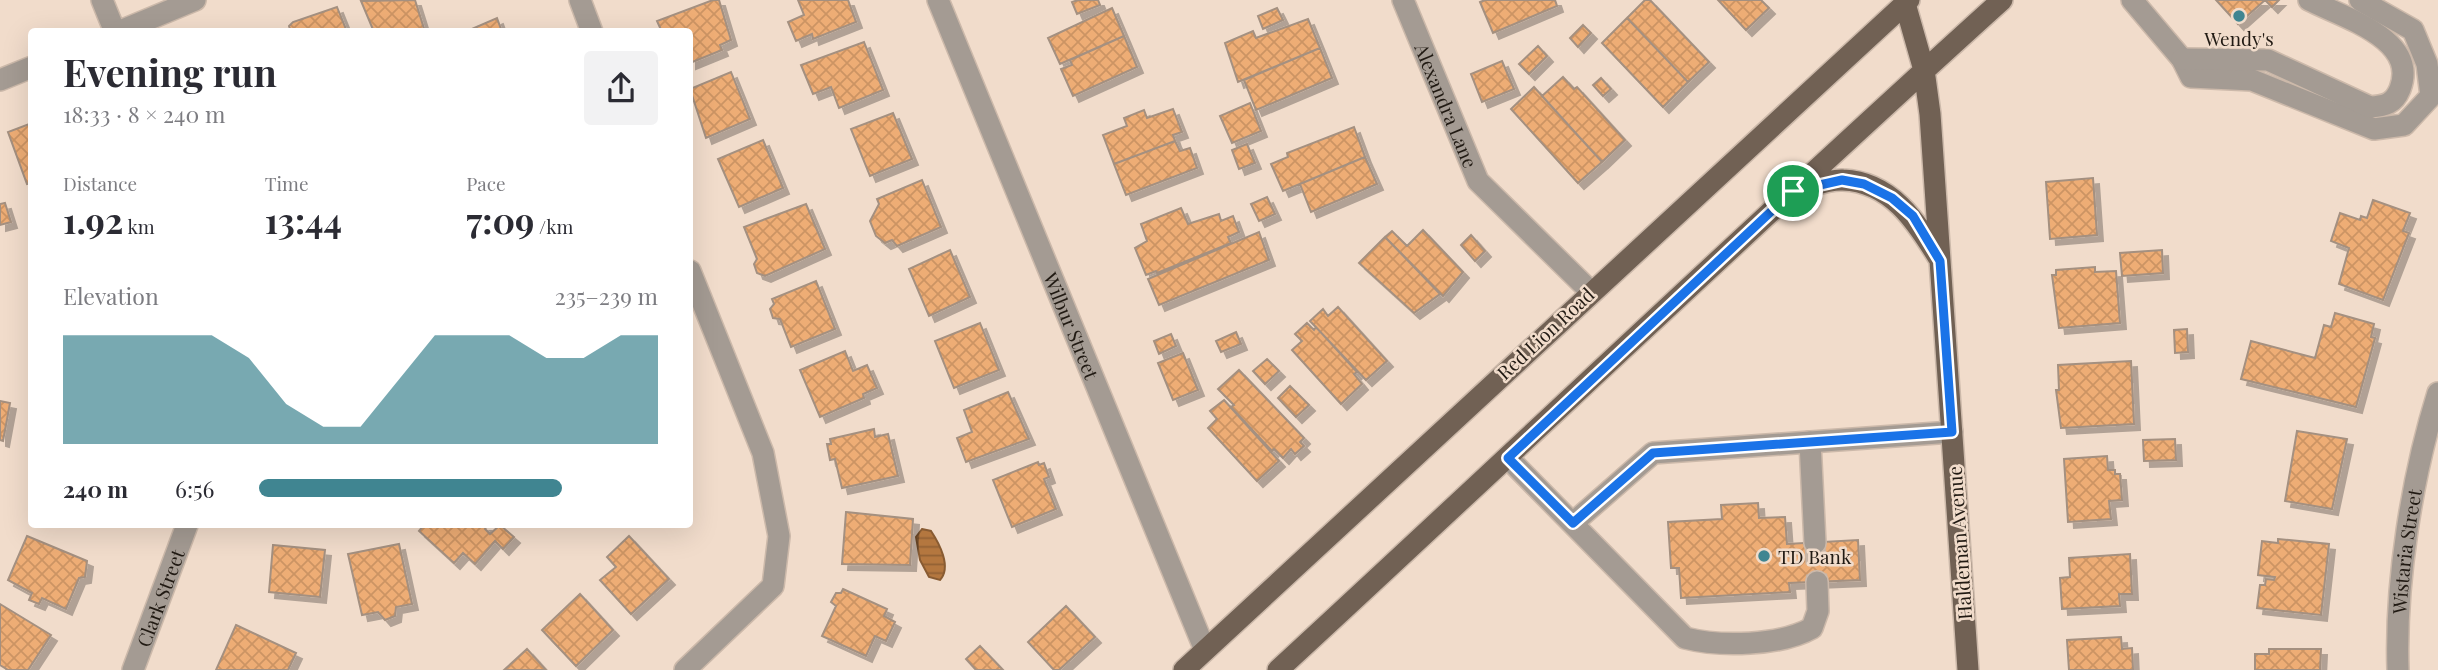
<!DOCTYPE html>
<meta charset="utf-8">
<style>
body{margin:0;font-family:"Playfair Display",serif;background:#f2f2f3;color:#2b2b33;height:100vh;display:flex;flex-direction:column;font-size:26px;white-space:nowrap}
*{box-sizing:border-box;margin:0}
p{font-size:23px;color:#7c7c81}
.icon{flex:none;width:38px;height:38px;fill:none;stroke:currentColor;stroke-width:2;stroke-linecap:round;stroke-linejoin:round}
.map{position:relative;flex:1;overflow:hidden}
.sheet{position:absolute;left:28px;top:28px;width:665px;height:500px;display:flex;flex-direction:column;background:#fff;border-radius:7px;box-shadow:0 7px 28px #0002}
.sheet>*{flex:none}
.pin{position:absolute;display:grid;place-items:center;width:60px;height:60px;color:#fff;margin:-30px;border:4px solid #fff;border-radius:50%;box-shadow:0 2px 7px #0007}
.round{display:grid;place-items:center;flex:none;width:74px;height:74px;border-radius:7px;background:#f2f2f3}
.summary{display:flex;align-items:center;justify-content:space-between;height:119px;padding:0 35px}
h1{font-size:38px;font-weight:700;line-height:52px}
.stats{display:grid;grid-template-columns:repeat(3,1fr);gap:10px;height:119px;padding:7px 35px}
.stats div{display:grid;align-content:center}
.stats b{font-size:35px;font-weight:700}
.stats small{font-size:19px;font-weight:400}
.stats p{font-size:19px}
.chart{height:196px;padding:14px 35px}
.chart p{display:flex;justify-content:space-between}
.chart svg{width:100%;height:126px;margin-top:7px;fill:#408591;opacity:.7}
ul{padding:0 35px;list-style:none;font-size:23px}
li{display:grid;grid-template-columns:112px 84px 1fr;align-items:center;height:52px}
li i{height:18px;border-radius:9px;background:#408591}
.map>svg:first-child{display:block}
</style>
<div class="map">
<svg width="2438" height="670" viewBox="0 0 2438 670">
<defs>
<pattern id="water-rules" width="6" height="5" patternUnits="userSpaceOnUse" patternTransform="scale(1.75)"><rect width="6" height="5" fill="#b4773f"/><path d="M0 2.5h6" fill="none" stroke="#926134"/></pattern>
<pattern id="building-cross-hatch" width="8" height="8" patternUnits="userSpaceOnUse" patternTransform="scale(1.75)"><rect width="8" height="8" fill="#eead75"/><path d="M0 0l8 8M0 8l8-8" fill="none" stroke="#cc9464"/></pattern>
<filter id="shadow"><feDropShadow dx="6" dy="6" stdDeviation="0" flood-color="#0004"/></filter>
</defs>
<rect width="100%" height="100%" fill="#f1dccb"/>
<path fill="url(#water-rules)" stroke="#885b32" stroke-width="2" d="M922,529l9,2c8,12 21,36 9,49l-11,-3 -9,-17 -4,-23z"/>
<path fill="url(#building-cross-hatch)" stroke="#a49080" stroke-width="2" filter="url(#shadow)" d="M415,0l10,32h-51l-13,-31z
M713,0h6l12,40 -11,5 2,5 -32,13v-31h-28l-5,-11z
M798,0h50l8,22 -43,17 -1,-5 -16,7 -8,-19 16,-7z
M1078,0h20l2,5 -23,9 -5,-12z
M1485,0h70l2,6 -64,27 -13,-31z
M1645,0h5l59,62 -21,20 -61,-64z
M1718,0h43l8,8 -23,22z
M2216,0h63l-7,7 -7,-7 -27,24z
M337,7l10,25h-56l-2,-6 4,-4z
M1112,8l12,28 -64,28 -12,-26z
M1277,8l6,12 -20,9 -5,-13z
M497,18l5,14h-37z
M1627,18l61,64 -25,25 -61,-64z
M1308,19l12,29 -82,34 -13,-39 28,-12 3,7z
M1583,25l8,8 -13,14 -8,-9z
M1124,36l13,31 -64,29 -12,-27 11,-4 -2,-5z
M864,42l19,48 -44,18 -8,-21 -18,7 -12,-29z
M1538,46l9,10 -18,18 -10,-10z
M1320,48l12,30 -76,32 -12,-30z
M1502,61l12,28 -32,13 -11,-28z
M731,72l19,47 -44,19 -16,-49z
M1563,77l11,12 3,-2 48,53 -23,22 -60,-66z
M1601,78l10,11 -8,7 -10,-11z
M1534,87l68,75 -24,21 -67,-74z
M1250,103l11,28 -29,12 -12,-27z
M1173,109l9,23 -9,3 2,6 -61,23 -11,-29 24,-9 -3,-8 20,-8 3,8z
M893,113l19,46 -42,17 -19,-47z
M32,123v60l-5,1 -19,-52z
M1354,127l11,30 -82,34 -12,-27 17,-7 -1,-4z
M763,140l20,48 -44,19 -21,-48z
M1175,141l5,10 10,-3 7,20 -71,27 -12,-31z
M1247,144l8,19 -16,6 -7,-19z
M1365,157l12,27 -66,28 -11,-28z
M2093,178l4,57 -47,4 -4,-57z
M922,180l19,47 -44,19 -5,-6 -7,3 -9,-7 -6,-15 9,-17 -2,-5z
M1267,197l8,17 -16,7 -8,-17z
M2373,200l37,13 -7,18 6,2 -26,67 -44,-16 10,-36 -18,-7 9,-28 20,7 1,-4 6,2z
M5,203l6,19 -11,3v-21z
M806,204l19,45 -60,27 -8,-3 -3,-9 3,-5 -13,-32z
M1181,208l7,16 31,-10 2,7 12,-5 6,16 -11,5 3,6 -74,30 -1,-2 -10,4 -11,-27 12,-7 -6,-17z
M1423,230l40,42 -20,24 -58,-59 7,-6 15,15z
M1259,232l10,28 -110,45 -11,-26z
M1471,235l14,16 -10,10 -14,-16z
M1385,237l55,57 -26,19 -55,-50z
M950,250l20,47 -41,19 -20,-47z
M2162,250l1,23 -41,3 -2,-23z
M2095,267v5l21,-1 4,52 -61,5 -7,-53h4v-5z
M816,281l19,48 -44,18 -11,-28 -7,-1 -3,-9 4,-5 -2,-5z
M1338,307l49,54 -21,19 -56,-59 13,-12 5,7z
M2335,313l39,11 -3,13 4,1 -19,69 -115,-28 10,-38 64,17 9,-33 7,2z
M980,323l19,47 -45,18 -19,-47z
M1307,323l7,7 2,-3 41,45 -3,2 8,10 -21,20 -49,-54 10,-9 -7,-7z
M2187,329l1,23 -13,1 -1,-23z
M1236,332l5,12 -20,8 -5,-11z
M1171,334l5,12 -17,8 -5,-13z
M845,351l8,20 14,-6 10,23 -14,6 1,4 -44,19 -20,-47z
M1183,353l15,37 -25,10 -15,-37z
M1267,359l12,12 -14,13 -12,-13z
M2131,361l3,63 -73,4 -5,-38h3l-1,-25z
M1239,370l65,68 -4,4 4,4 -9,8 -4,-5 -8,9 -9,-9 -2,2 -41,-44 3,-2 -16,-16z
M1290,386l19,19 -13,12 -18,-19z
M1008,392l21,47 -63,23 -9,-24 15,-6 -8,-22z
M1224,400l55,61 -22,20 -49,-53 9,-9 -7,-8z
M0,401l10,2 -7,38 -3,-1z
M874,429l1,8 13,-3 10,42 -56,12 -7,-29 -5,1 -3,-16h4l-1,-5z
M2297,431l50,8 -15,70 -47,-8z
M2175,439l1,21 -32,1 -1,-21z
M2107,456l1,14h7v4h5l2,26 -13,1 2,18 -43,3 -4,-63z
M1038,462l1,3 5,-2 5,14 -5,2 12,30 -44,18 -19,-47z
M1758,503l1,15 26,-1 2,27 71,-4 2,40 -71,3 1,9 -109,6 -2,-30h-8l-3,-46 54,-3 -1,-14z
M846,512l67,7 -3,46 -68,-1z
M424,525h64l-3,4 5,5 10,-9 14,12 -11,12 -8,-8 -20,23 -12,-11 -9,10 -35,-32z
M27,536l60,25 -2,16 -6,1 -13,31 -24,-11 -3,6 -10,-4 3,-7 -24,-13z
M629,536l40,43 -38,35 -31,-34 16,-13 -9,-10z
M2278,539l51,5 -8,71 -64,-7 3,-23h5l1,-6 8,1 1,-3 -17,-2 4,-34 16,2z
M399,544l13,60 -16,3 -1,9 -10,4 -7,-8 -16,3 -14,-61z
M273,545l52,5 -5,47 -51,-5z
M2130,554l2,40h-13l1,12 -58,3 -2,-31 10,-1 -1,-19z
M843,589l44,20 -3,7 11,6 -9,19 -11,-5 -9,20 -44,-20 14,-30 -5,-4 5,-9h5z
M580,594l33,36 -37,36 -34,-36z
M0,604l51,31 -23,35h-20l-8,-5z
M1066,606l29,31 -36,33h-5l-26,-28z
M236,625l60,28 -8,17h-72z
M2121,637l1,12 10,-1 1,22h-64l-2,-30z
M980,646l23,24h-27l-10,-11z
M527,649l19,21h-42z
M2269,649h52l-1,21h-65v-16h14z"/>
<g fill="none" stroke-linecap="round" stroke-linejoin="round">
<path stroke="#c7b5a6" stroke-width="21" stroke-dasharray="21 10" stroke-linecap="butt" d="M1815,543l2,39"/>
<g stroke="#ccb9aa" stroke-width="24">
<g id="minor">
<path d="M102,0l13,32"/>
<path d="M580,0l12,32"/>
<path id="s1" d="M938,0l267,650"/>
<path id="s2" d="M1403,0l75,181 112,110"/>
<path d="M2132,0l50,59 9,18 61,3 122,49 30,-4 27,-29 -4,-32 -14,-34 -53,-30"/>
<path d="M118,32l77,-32"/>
<path d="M2182,59l86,1 102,47c15,-1 24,-3 30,-18 19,-50 -56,-71 -91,-89"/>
<path d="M0,80l32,-13"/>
<path d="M1810,442l5,101"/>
<path d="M1508,458l177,180c35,9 95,8 127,-10l6,-17 -1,-29"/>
<path d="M1573,523l80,-70 299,-21"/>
<path id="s3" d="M133,670l54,-145"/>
<path d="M685,670l88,-84 6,-50 -16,-83 -73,-182"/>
<path id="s4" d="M2398,670c-3,-87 14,-194 40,-277"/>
</g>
</g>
<g stroke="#ccb9aa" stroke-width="24">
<path id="major" d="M1904,0l20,70 6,44 38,556
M1795,190c15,-3 33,-11 48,-10 48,2 73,41 95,77
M1184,670l725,-670
M1278,670c242,-223 480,-450 724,-670"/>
</g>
<use href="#minor" stroke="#a49b93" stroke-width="21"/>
<use href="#major" stroke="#716154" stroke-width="21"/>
</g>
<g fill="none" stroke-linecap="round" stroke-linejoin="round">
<g stroke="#fff" stroke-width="14">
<path id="route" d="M1842,180l22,4 28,14 21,18 27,45 12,171 -299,21 -80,70 -65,-65 285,-267z"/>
</g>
<use href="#route" stroke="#1a73e8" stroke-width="9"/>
</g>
<g fill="#408591" stroke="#f1dccb" stroke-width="2.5">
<circle cx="2239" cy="16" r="7"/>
<circle cx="1764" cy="556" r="7"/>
</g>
<g text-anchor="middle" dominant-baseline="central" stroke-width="5" stroke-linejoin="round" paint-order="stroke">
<g font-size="19" fill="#211a13" stroke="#f1dccb">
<text x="2239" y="38">Wendy's</text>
<text x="1778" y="556" text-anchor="start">TD Bank</text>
</g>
<g font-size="19" fill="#211a13" stroke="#f1dccb">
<text stroke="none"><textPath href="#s2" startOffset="114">Alexandra Lane</textPath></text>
<text stroke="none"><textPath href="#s1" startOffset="352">Wilbur Street</textPath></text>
<text transform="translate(1545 333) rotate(-43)">Red Lion Road</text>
<text transform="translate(1959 543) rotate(-94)">Haldeman Avenue</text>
<text stroke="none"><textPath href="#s4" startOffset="119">Wistaria Street</textPath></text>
<text stroke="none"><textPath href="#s3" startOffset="77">Clark Street</textPath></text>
</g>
</g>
</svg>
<div class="pin" style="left:1793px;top:191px;background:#1e9e55"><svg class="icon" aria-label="arrive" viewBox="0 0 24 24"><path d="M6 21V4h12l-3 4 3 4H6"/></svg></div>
<section class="sheet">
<div class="summary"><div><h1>Evening run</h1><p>18:33 · 8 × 240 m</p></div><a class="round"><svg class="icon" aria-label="share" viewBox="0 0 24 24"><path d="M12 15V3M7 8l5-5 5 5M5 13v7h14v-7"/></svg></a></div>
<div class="stats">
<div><p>Distance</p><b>1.92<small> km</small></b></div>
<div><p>Time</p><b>13:44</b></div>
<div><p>Pace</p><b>7:09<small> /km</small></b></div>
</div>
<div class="chart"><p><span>Elevation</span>235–239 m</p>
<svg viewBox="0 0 160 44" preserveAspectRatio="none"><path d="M0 44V6L10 6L20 6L30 6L40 6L50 14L60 30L70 38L80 38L90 22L100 6L110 6L120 6L130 14L140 14L150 6L160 6V44z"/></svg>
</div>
<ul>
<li><b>240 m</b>6:56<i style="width:76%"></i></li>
</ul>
</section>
</div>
